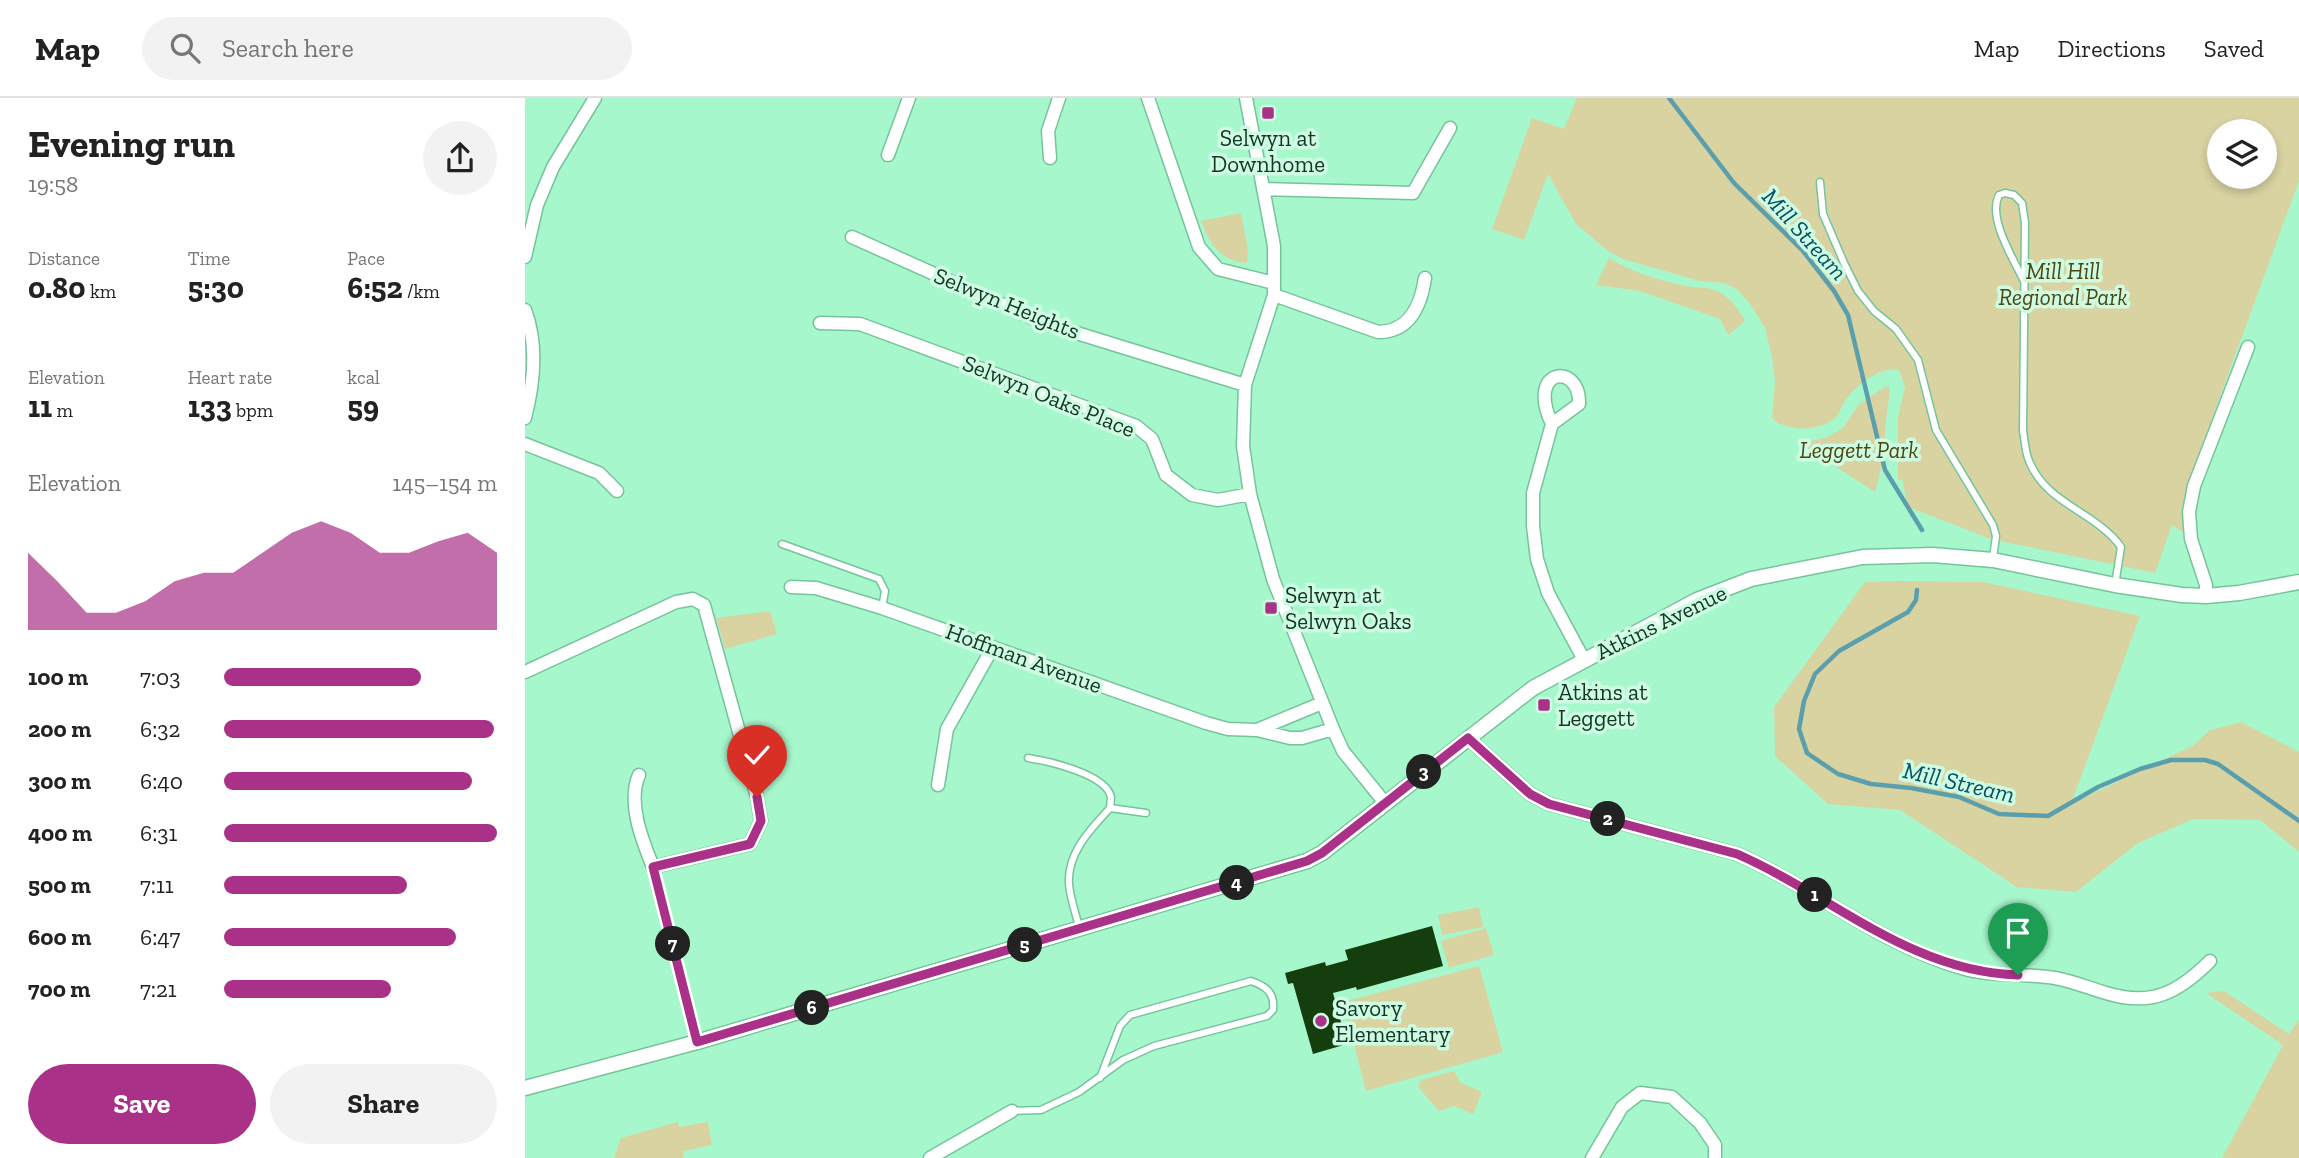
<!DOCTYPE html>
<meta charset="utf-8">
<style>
body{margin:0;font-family:"Zilla Slab",serif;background:#f2f2f2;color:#222;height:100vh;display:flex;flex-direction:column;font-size:26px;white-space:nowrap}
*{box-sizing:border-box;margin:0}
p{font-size:23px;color:#767676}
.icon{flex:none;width:38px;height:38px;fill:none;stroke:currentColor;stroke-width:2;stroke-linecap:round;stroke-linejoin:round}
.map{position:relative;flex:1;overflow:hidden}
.sheet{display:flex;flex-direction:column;background:#fff;width:525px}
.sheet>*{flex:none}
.controls{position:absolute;left:1682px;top:21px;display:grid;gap:14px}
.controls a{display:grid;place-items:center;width:70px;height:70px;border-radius:50%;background:#fff;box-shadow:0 4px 10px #0003;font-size:35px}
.pin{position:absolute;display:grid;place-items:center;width:60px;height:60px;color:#fff;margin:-72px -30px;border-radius:50% 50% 50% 0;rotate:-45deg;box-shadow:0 0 7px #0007}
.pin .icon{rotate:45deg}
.km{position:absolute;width:35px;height:35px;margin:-18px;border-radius:50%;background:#222;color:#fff;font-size:19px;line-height:35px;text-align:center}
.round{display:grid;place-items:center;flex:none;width:74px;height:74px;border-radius:37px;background:#f2f2f2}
.overview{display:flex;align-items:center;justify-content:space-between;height:119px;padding:0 28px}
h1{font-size:38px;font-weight:700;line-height:52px}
.figures{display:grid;grid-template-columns:repeat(3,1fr);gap:10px;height:119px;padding:7px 28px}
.figures div{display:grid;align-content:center}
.figures b{font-size:30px;font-weight:700}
.figures small{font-size:19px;font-weight:400}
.figures p{font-size:19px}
.chart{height:196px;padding:14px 28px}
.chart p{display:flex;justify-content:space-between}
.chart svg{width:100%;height:126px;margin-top:7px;fill:#a93288;opacity:.7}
.primary-button{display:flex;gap:14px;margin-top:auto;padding:14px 28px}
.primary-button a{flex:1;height:80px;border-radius:42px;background:#a93288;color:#fff;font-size:28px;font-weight:700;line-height:80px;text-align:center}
.primary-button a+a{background:#f2f2f2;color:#222}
ul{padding:0 28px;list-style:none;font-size:23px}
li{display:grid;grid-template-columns:112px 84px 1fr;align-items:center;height:52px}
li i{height:18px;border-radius:9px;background:#a93288}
header{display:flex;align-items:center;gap:42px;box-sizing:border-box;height:98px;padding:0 35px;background:#fff;border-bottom:2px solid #e0e0e0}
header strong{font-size:33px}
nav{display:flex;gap:38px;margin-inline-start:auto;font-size:24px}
.search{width:490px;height:63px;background:#f2f2f2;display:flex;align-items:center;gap:18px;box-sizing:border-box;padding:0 24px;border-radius:38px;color:#767676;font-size:26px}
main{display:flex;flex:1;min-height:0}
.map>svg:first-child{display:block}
</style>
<header>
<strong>Map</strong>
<div class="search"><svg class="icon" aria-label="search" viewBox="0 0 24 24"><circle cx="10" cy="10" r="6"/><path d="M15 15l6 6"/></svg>Search here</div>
<nav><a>Map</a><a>Directions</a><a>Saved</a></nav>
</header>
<main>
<section class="sheet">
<div class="overview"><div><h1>Evening run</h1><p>19:58</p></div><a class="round"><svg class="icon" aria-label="share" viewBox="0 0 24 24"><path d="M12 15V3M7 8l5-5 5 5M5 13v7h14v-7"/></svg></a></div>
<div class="figures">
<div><p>Distance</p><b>0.80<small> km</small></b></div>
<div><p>Time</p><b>5:30</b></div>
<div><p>Pace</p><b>6:52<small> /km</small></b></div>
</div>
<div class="figures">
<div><p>Elevation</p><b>11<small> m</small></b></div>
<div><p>Heart rate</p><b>133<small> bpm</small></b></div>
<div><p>kcal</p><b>59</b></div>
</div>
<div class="chart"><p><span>Elevation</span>145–154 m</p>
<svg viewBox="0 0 160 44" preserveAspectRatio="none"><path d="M0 44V17L10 27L20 38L30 38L40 34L50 27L60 24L70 24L80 17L90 10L100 6L110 10L120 17L130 17L140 13L150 10L160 17V44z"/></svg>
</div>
<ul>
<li><b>100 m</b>7:03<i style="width:72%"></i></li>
<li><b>200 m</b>6:32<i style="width:99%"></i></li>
<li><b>300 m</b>6:40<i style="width:91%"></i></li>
<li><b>400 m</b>6:31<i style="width:100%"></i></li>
<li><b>500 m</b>7:11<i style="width:67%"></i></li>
<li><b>600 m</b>6:47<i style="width:85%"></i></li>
<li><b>700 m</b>7:21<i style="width:61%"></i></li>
</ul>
<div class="primary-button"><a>Save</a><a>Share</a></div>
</section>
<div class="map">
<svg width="1774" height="1060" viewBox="0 0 1774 1060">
<rect width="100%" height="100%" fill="#a7f7cd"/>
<path fill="#d9d3a2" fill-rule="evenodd" d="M1052,0h722v83l-111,303 -5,24 1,25 -12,-8 -17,48 -164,-34 -83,-32 -6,-28 -4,1v-63l7,-30 -6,-17c-18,-4 -40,13 -51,27 -5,5 -7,13 -11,19 -10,11 -33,15 -46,11 -8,-2 -14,-3 -19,-10l3,-36 -3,-24 -7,-29 -14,-23 -14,-16 -13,-6 -24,-2 -77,-22 -15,-8 -32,-27 -28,-50 -24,66 -32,-11 40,-111 32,11zM1694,33h46v46h-46z
M716,115l7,36 -1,14c-27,-2 -37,-19 -46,-42z
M1084,160c22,14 52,23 78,28 13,3 26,0 37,9 9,6 16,17 21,26l-17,14 -8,-16 -80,-28 -44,-6z
M1361,288l4,2 -5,42v24l-10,38 -75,-48 28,-7 15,-9 16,-24z
M1373,483l85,1 157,34 -69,188 123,-59 16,-15 31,-8 58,30v100l-39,-32 -67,-1 -55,24 -62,49 -59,-5 -117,-77 -72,-6 -53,-48 -1,-49 91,-125z
M245,513l7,23 -52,15 -9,-31z
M954,809l4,20 -41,8 -4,-20z
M961,830l8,27 -45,13 -8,-27z
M954,868l24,86 -137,39 -23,-89z
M1699,893l65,43 10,-15v139h-77l61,-113 -77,-52z
M929,973l7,12 21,9 -9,22 -19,-8 -15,5 -21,-24 3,-7z
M153,1024l1,5 29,-5 4,23 -29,6 1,7h-70l7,-20z"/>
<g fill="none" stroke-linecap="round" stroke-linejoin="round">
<path stroke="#5b9fad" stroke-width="4.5" d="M1144,0l65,85 69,68 31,40 14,24 37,155 37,60
M1392,492l-1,10 -8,12 -69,39 -24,23 -11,27 -5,28 8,24 31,21 33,10 40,4 48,9 40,17 49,2 50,-29 42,-18 31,-9h34l13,4 81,57"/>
</g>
<path fill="#153e0e" d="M907,828l11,40 -86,24 -1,-3 -23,6 14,51 -34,10 -20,-71 -5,1 -3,-11 40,-11 1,4 22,-6 -3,-10z"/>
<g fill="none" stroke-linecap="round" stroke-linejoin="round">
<g stroke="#75c49c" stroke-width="9">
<path id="service" d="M1295,84l3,32 21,49 14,28 16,20 22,18 22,31 18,70 57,95 3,11 -3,22
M1499,183c-10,-21 -37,-63 -25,-86l6,-2 9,2 8,8 3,20 -2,208c2,10 2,23 7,32 17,41 66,49 91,84l-6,38
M257,446l97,35 6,12 -3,17
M503,660c20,3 78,16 83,39 0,2 -1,10 -1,11
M128,769l44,174
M554,829c-3,-13 -9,-29 -10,-43 -2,-31 21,-54 41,-76l36,5
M487,1013l29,-1 38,-18 44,-32 31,-14 113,-30 6,-6c2,-17 -7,-24 -22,-29l-121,34 -10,11 -20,52"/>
</g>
<g stroke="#75c49c" stroke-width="15">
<path id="minor" d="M623,0l51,149 19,22 56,14
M721,0l28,148v49l-29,90 -2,61 7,48 23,85 60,150 10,22 42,52
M363,57l21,-57
M525,60l-2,-27 11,-33
M738,91l150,4 37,-65
M327,139l189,85 204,63
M0,159l12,-52 16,-38 42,-69
M749,197l104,37c32,0 43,-27 47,-54
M0,212c13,34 9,73 0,108
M295,225l40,1 276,102 16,13 14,36 26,20 26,5 32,-6
M1027,326c-27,-57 29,-62 27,-20l-27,20 -19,69v33l4,33 11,34 36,67
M0,346l74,29 18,18
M266,489l25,1 66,20 324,115 22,6 29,1 33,8h12l31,-9
M1681,498v-11l-15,-46 -2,-27 5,-26 54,-139
M0,574l151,-70 17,-3 11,6 53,192 4,24 -11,23 -97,23c-11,-27 -26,-65 -14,-92
M732,632l65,-27
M943,640l62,56 19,10 188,50c78,34 145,92 228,115 29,8 60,4 90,9 17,3 34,10 51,15 45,14 72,0 104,-32
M413,687l9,-56 46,-82
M405,1060l82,-47
M1067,1060l30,-51 18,-14 32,4 28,26 15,22v13"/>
</g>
<g stroke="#75c49c" stroke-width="17">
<path id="tertiary" d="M0,990l172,-46 610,-181 15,-8 211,-165 164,-88 54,-21 112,-22 70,-2 60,5 122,25 67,10 24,1 33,-3 60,-11"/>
</g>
<use href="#service" stroke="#fff" stroke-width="6"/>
<use href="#minor" stroke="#fff" stroke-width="12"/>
<use href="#tertiary" stroke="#fff" stroke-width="14"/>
</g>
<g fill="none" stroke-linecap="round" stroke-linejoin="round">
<g stroke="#fff" stroke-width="14">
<path id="route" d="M232,699l4,24 -11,23 -97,23 44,175 610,-181 15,-8 146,-115 62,56 19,10 188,50c94,41 173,118 281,121"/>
</g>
<use href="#route" stroke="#a93288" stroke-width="9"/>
</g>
<g fill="#a93288" stroke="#cefce3" stroke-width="2.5">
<rect x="736" y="8" width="14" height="14" rx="3.5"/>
<rect x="739" y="503" width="14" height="14" rx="3.5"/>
<rect x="1012" y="600" width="14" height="14" rx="3.5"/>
<circle cx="796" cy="923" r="7"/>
</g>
<g text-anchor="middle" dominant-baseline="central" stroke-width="7" stroke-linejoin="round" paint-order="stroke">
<g font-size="23" fill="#153626" stroke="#cefce3" text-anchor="start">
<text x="743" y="40" text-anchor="middle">Selwyn at<tspan x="743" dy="26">Downhome</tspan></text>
<text x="760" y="497">Selwyn at<tspan x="760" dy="26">Selwyn Oaks</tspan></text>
<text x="1033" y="594">Atkins at<tspan x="1033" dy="26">Leggett</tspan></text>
<text x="810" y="910">Savory<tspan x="810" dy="26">Elementary</tspan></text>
</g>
<g font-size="23" font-style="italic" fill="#4e4611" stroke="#cefce3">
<text x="1538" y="173">Mill Hill<tspan x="1538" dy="26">Regional Park</tspan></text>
<text x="1334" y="352">Leggett Park</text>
</g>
<g font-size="23" fill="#153626" stroke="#cefce3">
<text transform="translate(482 205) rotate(22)">Selwyn Heights</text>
<text transform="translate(524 298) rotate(22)">Selwyn Oaks Place</text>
<text transform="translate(1136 524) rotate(-26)">Atkins Avenue</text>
<text transform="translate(499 560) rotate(20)">Hoffman Avenue</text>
</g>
<g font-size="24" font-style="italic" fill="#075164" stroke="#cefce3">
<text transform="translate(1280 136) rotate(48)">Mill Stream</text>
<text transform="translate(1434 684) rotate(13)">Mill Stream</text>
</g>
</g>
</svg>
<div class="controls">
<a><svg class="icon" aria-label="layers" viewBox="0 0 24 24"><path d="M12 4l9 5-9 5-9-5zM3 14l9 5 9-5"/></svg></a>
</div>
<div class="pin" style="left:1493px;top:877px;background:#1e9e55"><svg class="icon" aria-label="arrive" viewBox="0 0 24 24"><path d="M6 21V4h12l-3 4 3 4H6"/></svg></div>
<div class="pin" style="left:232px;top:699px;background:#d93025"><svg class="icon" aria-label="check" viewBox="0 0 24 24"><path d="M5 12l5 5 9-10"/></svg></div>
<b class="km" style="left:1290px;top:797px">1</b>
<b class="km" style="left:1083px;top:721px">2</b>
<b class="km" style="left:899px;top:674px">3</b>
<b class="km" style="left:712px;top:785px">4</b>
<b class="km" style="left:500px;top:847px">5</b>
<b class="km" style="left:287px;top:910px">6</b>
<b class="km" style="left:148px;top:846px">7</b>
</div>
</main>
